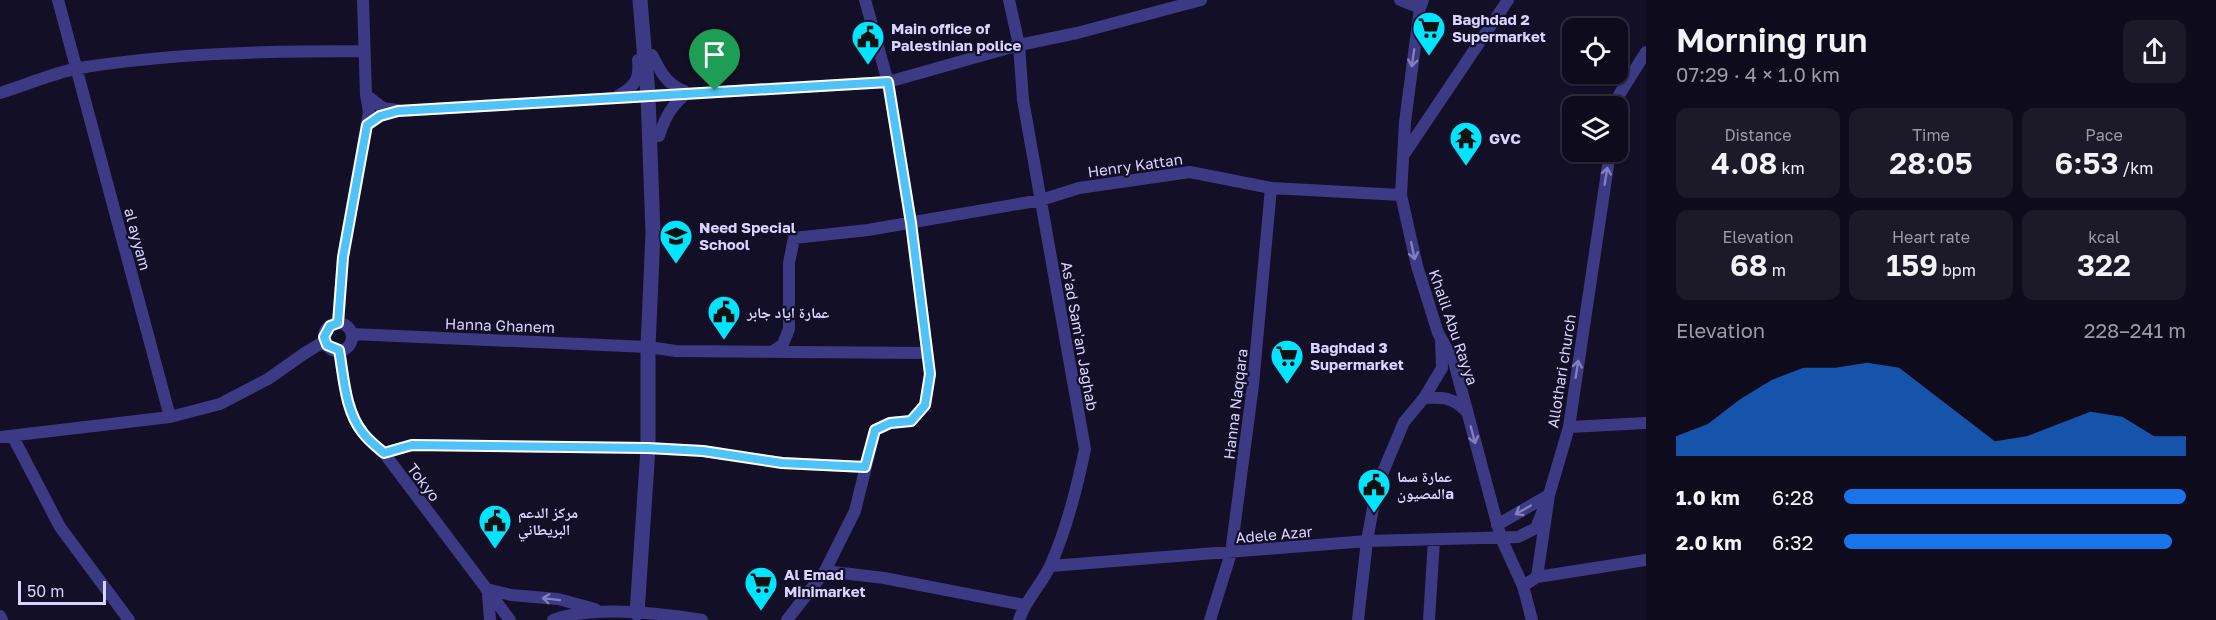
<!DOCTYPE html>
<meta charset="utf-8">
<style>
body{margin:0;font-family:"Golos Text","Noto Naskh Arabic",sans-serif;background:#1c1929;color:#f1f3f6;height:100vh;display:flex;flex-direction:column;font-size:22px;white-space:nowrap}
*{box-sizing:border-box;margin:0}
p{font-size:20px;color:#9b9ba3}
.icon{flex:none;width:33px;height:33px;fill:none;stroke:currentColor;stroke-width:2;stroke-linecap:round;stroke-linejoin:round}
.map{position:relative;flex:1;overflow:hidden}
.details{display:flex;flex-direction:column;background:#0e0b1c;width:570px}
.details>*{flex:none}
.controls{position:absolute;left:1562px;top:18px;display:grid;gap:12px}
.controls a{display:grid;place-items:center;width:66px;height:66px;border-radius:12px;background:#0e0b1c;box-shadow:0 2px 4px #0004,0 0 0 2px #2e2b3b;font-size:30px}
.scale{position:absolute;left:18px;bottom:15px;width:88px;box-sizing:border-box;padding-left:6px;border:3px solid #d9d4ff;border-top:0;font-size:16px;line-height:21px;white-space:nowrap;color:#d9d4ff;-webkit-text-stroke:4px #130f26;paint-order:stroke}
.pin{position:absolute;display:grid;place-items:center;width:51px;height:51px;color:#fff;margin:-62px -26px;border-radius:50% 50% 50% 0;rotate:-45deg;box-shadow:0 0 6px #0007}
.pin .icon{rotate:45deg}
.round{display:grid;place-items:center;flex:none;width:63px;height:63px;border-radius:12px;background:#1c1929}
.head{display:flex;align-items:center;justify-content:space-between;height:102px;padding:0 30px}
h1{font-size:33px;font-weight:600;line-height:45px}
.stats{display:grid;grid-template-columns:repeat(3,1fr);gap:9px;height:102px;padding:6px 30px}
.stats div{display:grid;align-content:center;border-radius:12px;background:#1c1929;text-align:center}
.stats b{font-size:30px;font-weight:600}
.stats small{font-size:16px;font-weight:400}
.stats p{font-size:16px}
.chart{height:168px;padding:12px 30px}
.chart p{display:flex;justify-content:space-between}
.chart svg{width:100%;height:108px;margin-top:6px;fill:#1a73e8;opacity:.7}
ul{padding:0 30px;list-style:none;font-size:20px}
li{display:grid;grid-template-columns:96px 72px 1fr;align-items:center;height:45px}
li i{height:15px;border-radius:8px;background:#1a73e8}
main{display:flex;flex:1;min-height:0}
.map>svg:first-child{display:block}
</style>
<main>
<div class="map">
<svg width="1646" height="620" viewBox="0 0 1646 620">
<rect width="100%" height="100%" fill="#130f26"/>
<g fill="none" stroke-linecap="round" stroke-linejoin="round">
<path stroke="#3d3a85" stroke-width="12" d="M58,0l112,417
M1009,0l10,45 4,55 62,349c-8,39 -18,79 -34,115 -9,21 -25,34 -32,56
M1400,0l20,8
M1423,0l-3,8 -15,114 -4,73 16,71 21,67 16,29 47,176 22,48 9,34
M652,55c8,16 15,30 32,36
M0,93c26,-8 53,-20 79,-25 94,-15 190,-17 285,-17
M366,95l17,13 14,2
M618,96c17,-10 22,-16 20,-36
M1617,106l2,-11 27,-43
M367,125l13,-9 18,-5 490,-29 131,-37 58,-12 124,-33
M659,136c6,-19 13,-31 28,-43
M1403,156l105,-156
M338,323l5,-66 26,-145 -3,-17 -3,-95
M324 337a14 14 0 1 1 28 0a14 14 0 1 1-28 0Z
M352,334l296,13 28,4 251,2
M339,350c5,28 6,61 24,83 6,8 14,14 21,20l126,167
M772,352l11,-8 6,-15v-66l5,-25 74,-8 173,-30 38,-12 111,-16 81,16 130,7
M1424,398c18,-1 29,-1 42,13
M1569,427l77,-4
M0,437l170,-20 50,-13 48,-25 37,-26 20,-12
M13,437l47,90 69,93
M384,453l28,-8 236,3 55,3 79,12 83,4
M1497,525l52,-30
M1051,566l316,-25 151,-4 18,-9 13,-33
M825,571l59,7 140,27
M1537,577l109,-17
M1523,586l14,-9 12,-82 20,-68 41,-275
M486,589l25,6 47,4 37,10
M488,594l2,26
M0,616l2,4
M553,620c40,-15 107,-7 149,0
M787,620l38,-49 30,-60 20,-81 15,-7 21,-2 14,-16 5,-31 -19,-151 -23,-141 -23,-82
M1210,620l21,-67 22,-168 18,-197
M1358,620l9,-79 10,-55 27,-64 20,-24 18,-30 -1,-28
M1429,620l5,-80"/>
<path stroke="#3d3a85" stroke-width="15" d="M637,613l11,-165v-101l5,-114 -5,-138 -8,-95"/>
</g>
<defs><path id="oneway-shaft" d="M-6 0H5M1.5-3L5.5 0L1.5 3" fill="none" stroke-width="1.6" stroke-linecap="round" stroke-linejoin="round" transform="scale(1.5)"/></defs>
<g stroke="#837fbc">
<use href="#oneway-shaft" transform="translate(1413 58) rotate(98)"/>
<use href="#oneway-shaft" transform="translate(1606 176) rotate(-81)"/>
<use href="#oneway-shaft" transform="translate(1413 251) rotate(78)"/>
<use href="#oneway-shaft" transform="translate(1577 369) rotate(-81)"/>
<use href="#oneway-shaft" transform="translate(1473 435) rotate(75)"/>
<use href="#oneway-shaft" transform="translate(1523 510) rotate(150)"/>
<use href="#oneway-shaft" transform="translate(551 599) rotate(-173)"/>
</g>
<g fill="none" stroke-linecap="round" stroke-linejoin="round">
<g stroke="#fff" stroke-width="12">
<path id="route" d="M888,82l23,141 19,151 -5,31 -14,16 -21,2 -15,7 -10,37 -83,-4 -79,-12 -55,-3 -236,-3 -28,8c-7,-6 -15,-12 -21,-20 -18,-22 -19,-55 -24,-83l-12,-5 -3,-8 6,-11 8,-3 5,-66 24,-132 13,-9 18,-5z"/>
</g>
<use href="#route" stroke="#4fc3f7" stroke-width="8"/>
</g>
<defs>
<g id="supermarket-pin" transform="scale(1.725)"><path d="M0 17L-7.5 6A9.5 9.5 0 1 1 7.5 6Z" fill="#00e5ff" stroke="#130f26"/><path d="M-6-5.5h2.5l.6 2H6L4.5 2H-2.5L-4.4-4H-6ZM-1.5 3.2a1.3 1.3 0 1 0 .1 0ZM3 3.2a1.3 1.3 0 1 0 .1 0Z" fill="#111"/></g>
<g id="civic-pin" transform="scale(1.725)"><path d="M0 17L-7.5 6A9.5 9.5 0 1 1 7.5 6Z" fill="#00e5ff" stroke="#130f26"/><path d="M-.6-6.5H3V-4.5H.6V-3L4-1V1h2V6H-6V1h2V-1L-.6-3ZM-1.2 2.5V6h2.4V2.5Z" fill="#111"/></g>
<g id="temple-pin" transform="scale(1.725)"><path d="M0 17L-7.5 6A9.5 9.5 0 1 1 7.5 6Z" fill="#00e5ff" stroke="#130f26"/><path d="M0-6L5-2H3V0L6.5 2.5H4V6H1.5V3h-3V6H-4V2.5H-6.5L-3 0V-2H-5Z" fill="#111"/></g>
<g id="school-pin" transform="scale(1.725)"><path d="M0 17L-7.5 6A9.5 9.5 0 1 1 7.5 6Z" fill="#00e5ff" stroke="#130f26"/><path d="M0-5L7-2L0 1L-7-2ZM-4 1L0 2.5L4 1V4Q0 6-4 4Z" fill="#111"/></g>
</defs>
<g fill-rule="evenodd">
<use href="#supermarket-pin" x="1429" y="28"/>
<use href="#civic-pin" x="868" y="37"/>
<use href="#temple-pin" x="1466" y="138"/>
<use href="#school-pin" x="676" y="236"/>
<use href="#civic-pin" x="724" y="312"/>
<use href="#supermarket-pin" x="1287" y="356"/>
<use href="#civic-pin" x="1374" y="485"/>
<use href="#civic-pin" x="495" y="521"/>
<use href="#supermarket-pin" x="761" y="583"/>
</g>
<g text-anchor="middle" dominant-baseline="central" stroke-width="4.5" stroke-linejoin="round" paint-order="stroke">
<g font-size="15" font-weight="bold" fill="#d9d4ff" stroke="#130f26" text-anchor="start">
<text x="1452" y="19">Baghdad 2<tspan x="1452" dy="17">Supermarket</tspan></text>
<text x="891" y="28">Main office of<tspan x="891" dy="17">Palestinian police</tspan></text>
<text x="1489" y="138">GVC</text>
<text x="699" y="227">Need Special<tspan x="699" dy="17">School</tspan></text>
<text x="747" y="312">عمارة اياد جابر</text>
<text x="1310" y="347">Baghdad 3<tspan x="1310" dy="17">Supermarket</tspan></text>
<text x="1397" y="476">عمارة سما<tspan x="1397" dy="17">المصيونa</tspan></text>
<text x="518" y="512">مركز الدعم<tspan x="518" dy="17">البريطاني</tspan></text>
<text x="784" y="574">Al Emad<tspan x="784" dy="17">Minimarket</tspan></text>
</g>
<g font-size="15" fill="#d9d4ff" stroke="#130f26">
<text transform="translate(1135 165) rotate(-8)">Henry Kattan</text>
<text transform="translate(138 239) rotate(75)">al ayyam</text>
<text transform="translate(500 325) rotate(2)">Hanna Ghanem</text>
<text transform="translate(1454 327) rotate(71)">Khalil Abu Rayya</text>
<text transform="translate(1080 336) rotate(80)">As'ad Sam'an Jaghab</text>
<text transform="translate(1561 371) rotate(-81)">Allothari church</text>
<text transform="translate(1235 404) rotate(-83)">Hanna Naqqara</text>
<text transform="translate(424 482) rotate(53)">Tokyo</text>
<text transform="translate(1274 534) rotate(-5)">Adele Azar</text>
</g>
</g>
</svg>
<div class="controls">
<a><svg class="icon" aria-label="locate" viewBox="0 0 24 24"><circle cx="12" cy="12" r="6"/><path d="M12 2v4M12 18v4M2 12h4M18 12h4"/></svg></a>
<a><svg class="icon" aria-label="layers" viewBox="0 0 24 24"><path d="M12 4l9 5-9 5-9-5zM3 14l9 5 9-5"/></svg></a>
</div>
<div class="scale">50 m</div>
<div class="pin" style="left:715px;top:91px;background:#1e9e55"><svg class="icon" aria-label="arrive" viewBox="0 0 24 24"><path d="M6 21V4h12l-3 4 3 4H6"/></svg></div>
</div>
<section class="details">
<div class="head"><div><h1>Morning run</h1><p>07:29 · 4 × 1.0 km</p></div><a class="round"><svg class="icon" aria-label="share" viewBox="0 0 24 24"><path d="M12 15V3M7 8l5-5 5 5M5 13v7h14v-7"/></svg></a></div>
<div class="stats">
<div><p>Distance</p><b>4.08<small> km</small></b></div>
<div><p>Time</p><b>28:05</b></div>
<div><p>Pace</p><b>6:53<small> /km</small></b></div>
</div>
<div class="stats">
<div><p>Elevation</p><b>68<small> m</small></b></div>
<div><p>Heart rate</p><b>159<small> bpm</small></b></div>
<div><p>kcal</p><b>322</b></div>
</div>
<div class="chart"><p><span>Elevation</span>228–241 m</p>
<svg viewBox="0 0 160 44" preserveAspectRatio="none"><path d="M0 44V36L10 31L20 21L30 13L40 8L50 8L60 6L70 8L80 18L90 28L100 38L110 36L120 31L130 26L140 28L150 36L160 36V44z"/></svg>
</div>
<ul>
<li><b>1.0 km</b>6:28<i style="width:100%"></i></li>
<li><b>2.0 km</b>6:32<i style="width:96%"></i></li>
</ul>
</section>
</main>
